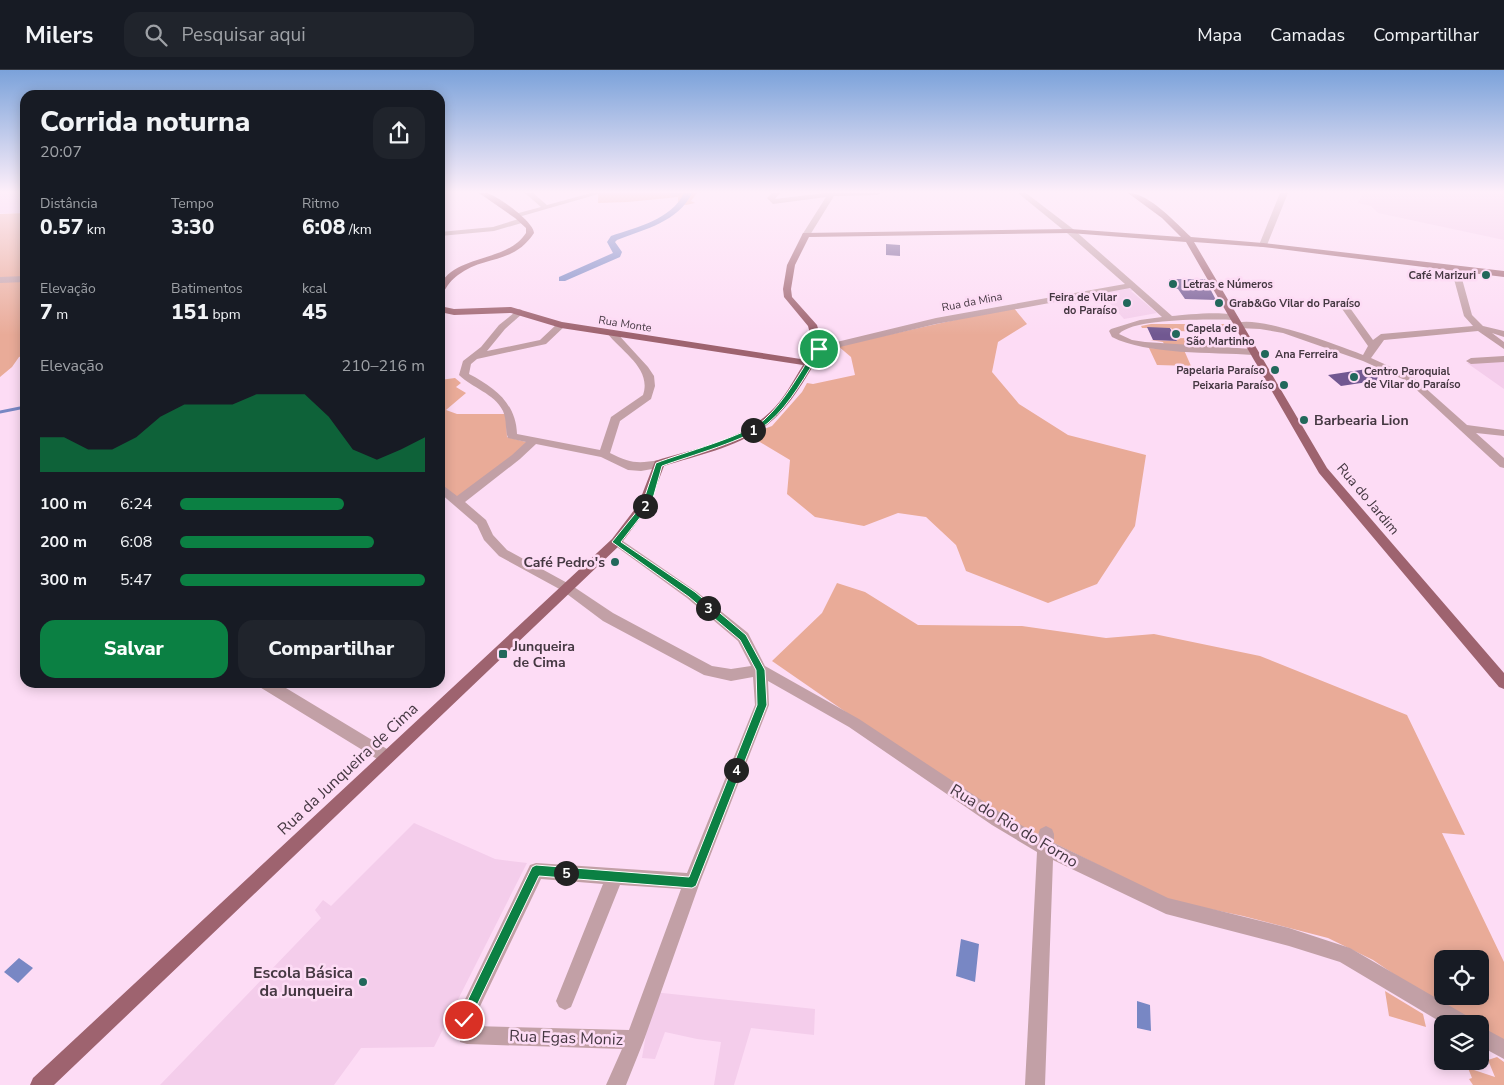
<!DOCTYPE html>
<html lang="pt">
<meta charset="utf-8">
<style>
body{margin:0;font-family:"Nunito Sans",sans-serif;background:#20242c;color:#f1f3f6;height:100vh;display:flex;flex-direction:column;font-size:19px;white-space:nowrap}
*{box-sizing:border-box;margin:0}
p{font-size:16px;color:#9ea1a6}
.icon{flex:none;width:28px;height:28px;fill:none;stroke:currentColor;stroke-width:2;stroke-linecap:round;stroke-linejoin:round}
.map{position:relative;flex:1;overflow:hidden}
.details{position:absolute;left:20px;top:20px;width:425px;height:598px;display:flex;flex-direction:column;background:#171b24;border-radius:15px;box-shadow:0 2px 12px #0003}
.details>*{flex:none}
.tools{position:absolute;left:1434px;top:880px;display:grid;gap:10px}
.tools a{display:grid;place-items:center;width:55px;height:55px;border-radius:10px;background:#171b24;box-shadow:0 2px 12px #0003;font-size:25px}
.pin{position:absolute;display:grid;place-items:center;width:42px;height:42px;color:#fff;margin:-21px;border:2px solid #fff;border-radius:50%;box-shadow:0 1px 5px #0007}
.km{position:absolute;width:25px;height:25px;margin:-12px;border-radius:50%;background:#222;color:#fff;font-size:14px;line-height:25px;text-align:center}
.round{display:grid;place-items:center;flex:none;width:52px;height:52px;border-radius:15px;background:#20242c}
.head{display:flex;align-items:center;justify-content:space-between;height:85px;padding:0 20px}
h1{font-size:28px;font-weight:800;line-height:38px}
.figures{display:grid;grid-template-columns:repeat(3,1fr);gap:8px;height:85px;padding:5px 20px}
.figures div{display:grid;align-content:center}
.figures b{font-size:21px;font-weight:800}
.figures small{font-size:14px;font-weight:400}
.figures p{font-size:14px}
.chart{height:140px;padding:10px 20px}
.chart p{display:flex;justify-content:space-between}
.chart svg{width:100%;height:90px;margin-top:5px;fill:#0b8043;opacity:.7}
.action{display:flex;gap:10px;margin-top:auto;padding:10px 20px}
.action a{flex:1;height:58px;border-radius:15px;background:#0b8043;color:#fff;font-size:20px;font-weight:800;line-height:58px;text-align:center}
.action a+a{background:#20242c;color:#f1f3f6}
ul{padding:0 20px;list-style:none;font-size:16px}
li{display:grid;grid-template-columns:80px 60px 1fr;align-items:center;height:38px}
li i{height:12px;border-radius:6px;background:#0b8043}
header{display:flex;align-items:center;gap:30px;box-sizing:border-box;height:70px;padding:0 25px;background:#171b24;border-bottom:1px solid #363941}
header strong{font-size:24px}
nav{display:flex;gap:28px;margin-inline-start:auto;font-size:18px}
.search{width:350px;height:45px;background:#20242c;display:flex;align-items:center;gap:12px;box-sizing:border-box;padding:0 18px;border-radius:15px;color:#9ea1a6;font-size:19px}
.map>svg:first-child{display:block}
</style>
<header>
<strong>Milers</strong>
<div class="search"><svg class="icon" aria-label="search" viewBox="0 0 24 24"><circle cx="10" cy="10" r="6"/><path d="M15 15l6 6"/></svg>Pesquisar aqui</div>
<nav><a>Mapa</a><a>Camadas</a><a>Compartilhar</a></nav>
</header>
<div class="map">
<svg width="1504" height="1015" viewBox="0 0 1504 1015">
<rect width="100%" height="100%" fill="#fddcf5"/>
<path fill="#f4cdeb" d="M0,123h25v20h-25z
M1363,123h141v47l-126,-27 -7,-7 -13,-3z
M1127,217l7,3 -3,1 26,22 -33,6 -24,-27z
M1504,290v29l-37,-26z
M414,753l81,36 32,4 -93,184 -73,1 -27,37h-174l161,-167 -6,-8 8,-10 8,6z
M653,922l162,17 -1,26 -63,-7 -17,57h-20l7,-43 -24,-3 -32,-7 -10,27 -13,-1z"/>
<path fill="#e9ab98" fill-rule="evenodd" d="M598,123h99l-6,8 4,2 -9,2 -8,-1v-7l-50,5 -30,1z
M25,143v142l-6,2 -7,10 -12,10v-163z
M1013,237l14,17 -29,18 -6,30 27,32 49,31 78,20 -11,71 -38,58 -49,19 -82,-32 -10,-26 -30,-28 -28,-4 -34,13 -49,-9 -28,-23 3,-34 -42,-25 24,-9 30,-34 5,-9 6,1 42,-9 -4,-18 -13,-11z
M1151,254h73l4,8 -55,-1 -2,-3h-29l-1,-2z
M1176,268l46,1 6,10 -63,-3 -2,-4 -13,-2 27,1z
M1149,278l35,2 7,16 -34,-1z
M455,308l6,5 -5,4 10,6 -20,17 11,4h49l1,23 19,5v4l-68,52 -18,-14v-104z
M837,513l28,9 53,33 104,1 84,12 48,-4 106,22 147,59 58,120 -23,-2 62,129v80l-24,-13v-5h-11l-6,-3 -90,-61 -45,-22 -85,-22 -72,-15 -117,-58 -13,-11 -5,3 -23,-12 -121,-79 -120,-83 50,-48zM1442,889h38v37h-38z
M1385,921l38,23 3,13 -37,-11z
M1497,987l7,5v23h-31l-4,-6 3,-1 -4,-10 27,9 -7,-17z"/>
<path fill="#7887c4" d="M961,869l18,5 -4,38 -19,-6z
M19,888l14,10 -15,15 -14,-11z
M1137,931l13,4 1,26 -14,-3z"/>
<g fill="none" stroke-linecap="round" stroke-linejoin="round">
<path stroke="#7887c4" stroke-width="3" d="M0,342l25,-5"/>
<path fill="#7887c4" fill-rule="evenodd" d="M684,123h8c-14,29 -47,36 -75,47l-2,2 7,10 -2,5 -55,24h-6v-4l54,-24 -6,-11 4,-6c26,-9 60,-16 73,-43z"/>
</g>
<path fill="#715891" d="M886,174l14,1v11l-14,-1z
M1169,209h36l11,21 -31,-1 -7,-10h-4z
M1147,257l23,1 7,13 -24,-1z
M1367,299l14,11 -40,6 -13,-11z"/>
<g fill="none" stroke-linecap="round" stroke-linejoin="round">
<path fill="#c2a0a6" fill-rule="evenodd" d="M525,123h8l14,12 44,-12h11l-87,25v-4l26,-7z
M668,123h16l-11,4z
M772,123h8l-5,6 50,-6h57l-4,2 -44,1 -24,39 -4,2 -4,-2 24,-38 -53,7 -6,-6z
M1018,123h8l47,36 99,87c13,-1 57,-6 66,1l-4,3c-23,-1 -101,-2 -115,14l13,6 13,2 108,7 5,3 -5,3c-41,-3 -106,0 -141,-18l-3,-6 2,-2 29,-9 22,-3 -32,-29 -194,36 -117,28 -3,-1v-4l120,-29 189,-34 -58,-51z
M1280,123h8l-21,52 -7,2 -1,-2z
M522,148l4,2 -1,2 -31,9 -54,5v-4l53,-5z
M1452,196l7,2 13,47 11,11 21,5v6l-12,-4 12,9v7l-26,-18 -94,9 -13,18 42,19 54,48 37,5v6l-28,-3 28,25v10l-4,-1 -93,-86 -44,-20 -80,-28 -23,-4 -22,-1 -5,-3c17,-14 109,22 130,30l5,-9 -30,-43 1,-2h6l28,39 8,-6 92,-8 -9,-10 -13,-48z
M25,206v6l-25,1v-6z
M519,239l3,1v4l-17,15 -18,22 53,-11 18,-17h6l2,2 -20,19 -69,15 -6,5 -2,10c25,13 47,29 48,60l83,16 11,-33 32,-22c9,-26 -21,-43 -36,-62l5,-3 3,1 33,36 6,9 1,10 -4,13 -31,22 -10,32c20,10 27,11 49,7l5,4 -1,3 -22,4 -13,-1 -27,-13 -65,-13 -16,15 -55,43 21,18 7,15 14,15 64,35 42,28 99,53 19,3 20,-3 -13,-25 -51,-43 -77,-56 6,-4 4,1 77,53 51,41 17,33 94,53 145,96 34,20 2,-6 6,-3 6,3 2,5v9l114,55 121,30 61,20 119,69 2,7h-27l-104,-62 -51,-16 -123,-32 -113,-54 -8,225h-20l12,-233 -45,-27 -143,-98 -81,-46 1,24 -69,177 -56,158 -18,45h-20l16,-36 -155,-5 -7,-2 -5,-22 75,-155 6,-2 151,10 68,-168 -2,-28 -22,4 -27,-6 -101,-54 -40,-30 -64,-35 -15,-16 -7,-15 -37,-32v-10l17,13 55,-41 14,-13 -18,-4c-3,-8 -1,-18 -5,-27 -9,-18 -31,-23 -44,-36l4,-14 18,-14 18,-22zM541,809l62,5 -47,117 3,6 6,3 6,-3 49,-122 61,4 -52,141 -155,-4 -1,-5z
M1504,286v6l-33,2 -5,-3 5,-3z
M256,612h20l116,70 2,5 -2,5 -5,2 -5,-2 -124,-76z
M1480,956l24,13v20l-24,-13z"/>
<path fill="#9e636f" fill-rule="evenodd" d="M479,123c1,0 7,0 8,0 11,3 47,29 47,40 -21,32 -50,22 -76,42 -7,5 -11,11 -15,18l-3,1v-10c20,-31 66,-21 86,-51v-5l-11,-10z
M1128,123c20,-1 49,31 63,44l72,6 241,28v6l-241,-30 -69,-5 133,226 177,205v16l-5,-2 -180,-214 -133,-231 -116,-9 -261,4 -14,28 -4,24 1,8 25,28 7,24c-15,22 -27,47 -46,66 -29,30 -76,39 -114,51l-15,40 -29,39 -566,540h-24l3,-7 579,-539 26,-34 17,-44c39,-12 85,-20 115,-49 14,-13 23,-31 33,-47l-242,-37 -50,-15 -57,2 -14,-3v-6l14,3 57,-2 51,15 245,38 7,-11 -6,-23 -24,-29 -1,-8 4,-24 16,-32 267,-4 111,8 -19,-19z"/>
</g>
<linearGradient id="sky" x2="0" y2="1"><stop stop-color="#7ba2da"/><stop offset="0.46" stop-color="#feeffa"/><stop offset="1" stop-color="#feeffa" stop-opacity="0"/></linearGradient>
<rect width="1504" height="265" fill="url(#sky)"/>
<path fill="#0b8043" stroke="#fff" d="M816,278l6,1c-16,25 -31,55 -54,74 -20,17 -79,33 -106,43l-8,29 -5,11 -28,36 74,50 51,43 19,35 2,35 -71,181 -4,2 -153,-12 -71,148 -4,2 -4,-2 -2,-4 2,-4 72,-149 4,-2 153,12 68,-172 -1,-35 -16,-30 -51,-43 -77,-55 30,-37 14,-42c26,-10 89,-27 108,-43 22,-20 36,-48 52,-72z"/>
<g fill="#22685b" stroke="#fddcf5" stroke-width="2">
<circle cx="1486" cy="205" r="5"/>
<circle cx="1173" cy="214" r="5"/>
<circle cx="1127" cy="233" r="5"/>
<circle cx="1219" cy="233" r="5"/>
<circle cx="1176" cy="264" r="5"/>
<circle cx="1265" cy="284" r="5"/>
<circle cx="1275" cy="300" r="5"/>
<circle cx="1354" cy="307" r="5"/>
<circle cx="1284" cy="315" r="5"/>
<circle cx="1304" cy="350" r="5"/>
<circle cx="615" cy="492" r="5"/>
<rect x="498" y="579" width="10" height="10" rx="2.5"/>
<circle cx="363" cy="912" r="5"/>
</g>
<g text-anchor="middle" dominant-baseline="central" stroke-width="5" stroke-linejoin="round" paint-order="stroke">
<g font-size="11" font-weight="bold" fill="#453842" stroke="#fddcf5" text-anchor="start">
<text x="1476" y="205" text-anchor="end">Café Marizuri</text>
<text x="1183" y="214">Letras e Números</text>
<text x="1117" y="227" text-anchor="end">Feira de Vilar<tspan x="1117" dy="13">do Paraíso</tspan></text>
<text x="1229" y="233">Grab&amp;Go Vilar do Paraíso</text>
<text x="1186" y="258">Capela de<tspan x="1186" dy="13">São Martinho</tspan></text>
<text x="1275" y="284">Ana Ferreira</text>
<text x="1265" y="300" text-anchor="end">Papelaria Paraíso</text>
<text x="1364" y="301">Centro Paroquial<tspan x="1364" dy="13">de Vilar do Paraíso</tspan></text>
<text x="1274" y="315" text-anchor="end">Peixaria Paraíso</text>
</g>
<g font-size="11" fill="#453842" stroke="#fddcf5">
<text transform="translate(972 232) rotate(-11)">Rua da Mina</text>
<text transform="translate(625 254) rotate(9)">Rua Monte</text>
</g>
<g font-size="14" font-weight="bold" fill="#453842" stroke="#fddcf5" text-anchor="start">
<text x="1314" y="350">Barbearia Lion</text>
<text x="605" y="492" text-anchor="end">Café Pedro's</text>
<text x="513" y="576">Junqueira<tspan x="513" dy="16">de Cima</tspan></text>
</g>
<g font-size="14" fill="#453842" stroke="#fddcf5">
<text transform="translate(1368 429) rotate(50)">Rua do Jardim</text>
</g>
<g font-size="16" fill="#453842" stroke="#fddcf5">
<text transform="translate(348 699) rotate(-43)">Rua da Junqueira de Cima</text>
<text transform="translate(1014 756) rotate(31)">Rua do Rio do Forno</text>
<text transform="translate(566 968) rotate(2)">Rua Egas Moniz</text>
</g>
<g font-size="16" font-weight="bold" fill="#453842" stroke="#fddcf5" text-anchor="end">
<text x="353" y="903">Escola Básica<tspan x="353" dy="18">da Junqueira</tspan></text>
</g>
</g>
</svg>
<div class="tools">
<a><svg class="icon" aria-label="locate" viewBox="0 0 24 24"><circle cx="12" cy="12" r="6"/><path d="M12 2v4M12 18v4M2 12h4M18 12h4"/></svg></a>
<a><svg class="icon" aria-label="layers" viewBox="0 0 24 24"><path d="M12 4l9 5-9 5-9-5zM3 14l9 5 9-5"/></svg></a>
</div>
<div class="pin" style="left:819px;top:279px;background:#1e9e55"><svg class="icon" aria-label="arrive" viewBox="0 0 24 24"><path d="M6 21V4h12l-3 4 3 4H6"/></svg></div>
<div class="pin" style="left:464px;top:950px;background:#d93025"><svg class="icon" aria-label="check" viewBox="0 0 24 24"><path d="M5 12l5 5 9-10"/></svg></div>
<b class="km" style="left:753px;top:360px">1</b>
<b class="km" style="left:645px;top:436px">2</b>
<b class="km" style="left:708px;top:538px">3</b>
<b class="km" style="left:736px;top:700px">4</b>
<b class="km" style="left:566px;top:803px">5</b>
<section class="details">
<div class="head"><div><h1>Corrida noturna</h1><p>20:07</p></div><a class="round"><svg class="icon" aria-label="share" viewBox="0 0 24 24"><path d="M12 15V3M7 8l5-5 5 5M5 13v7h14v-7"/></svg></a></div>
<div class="figures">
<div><p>Distância</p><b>0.57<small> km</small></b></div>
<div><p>Tempo</p><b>3:30</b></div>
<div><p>Ritmo</p><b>6:08<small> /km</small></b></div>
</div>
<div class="figures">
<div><p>Elevação</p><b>7<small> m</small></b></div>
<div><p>Batimentos</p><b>151<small> bpm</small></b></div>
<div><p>kcal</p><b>45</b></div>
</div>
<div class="chart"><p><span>Elevação</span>210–216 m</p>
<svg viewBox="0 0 160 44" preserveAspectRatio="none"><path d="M0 44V27L10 27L20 33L30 33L40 27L50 17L60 11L70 11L80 11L90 6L100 6L110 6L120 17L130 33L140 38L150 33L160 27V44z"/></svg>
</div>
<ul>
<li><b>100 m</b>6:24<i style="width:67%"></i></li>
<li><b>200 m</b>6:08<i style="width:79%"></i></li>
<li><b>300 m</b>5:47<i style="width:100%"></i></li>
</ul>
<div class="action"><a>Salvar</a><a>Compartilhar</a></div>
</section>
</div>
